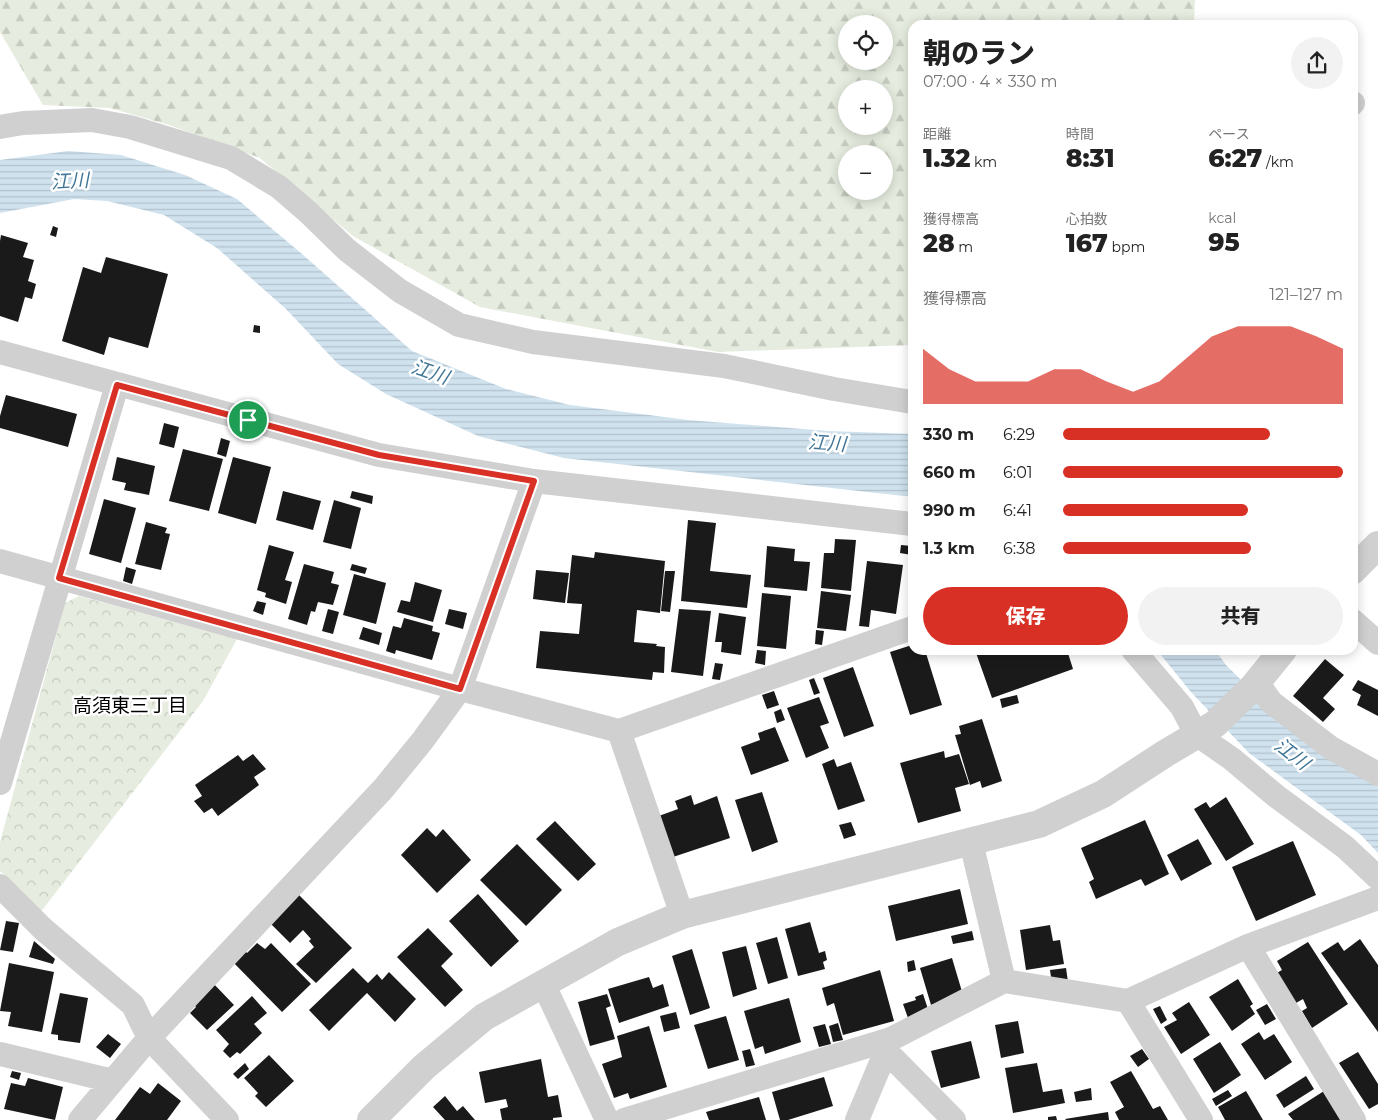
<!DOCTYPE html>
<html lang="ja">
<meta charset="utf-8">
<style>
body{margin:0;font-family:Montserrat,"Noto Sans JP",sans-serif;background:#f2f2f2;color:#222;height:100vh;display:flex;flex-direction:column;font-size:19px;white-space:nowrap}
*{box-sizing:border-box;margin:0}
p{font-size:16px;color:#767676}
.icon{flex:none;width:28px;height:28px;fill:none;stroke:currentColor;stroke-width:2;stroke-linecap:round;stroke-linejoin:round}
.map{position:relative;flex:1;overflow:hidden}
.sheet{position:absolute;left:908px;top:20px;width:450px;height:635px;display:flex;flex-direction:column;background:#fff;border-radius:15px;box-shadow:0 2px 12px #0003}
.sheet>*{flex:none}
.controls{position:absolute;left:838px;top:15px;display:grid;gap:10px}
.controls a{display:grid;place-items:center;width:55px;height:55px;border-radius:50%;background:#fff;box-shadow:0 2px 12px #0003;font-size:25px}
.pin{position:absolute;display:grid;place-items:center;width:42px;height:42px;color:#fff;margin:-21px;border:2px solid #fff;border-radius:50%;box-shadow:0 1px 5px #0007}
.round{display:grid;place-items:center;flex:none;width:52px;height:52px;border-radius:26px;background:#f2f2f2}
.summary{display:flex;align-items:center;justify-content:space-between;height:85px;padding:0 15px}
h1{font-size:28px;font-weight:800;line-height:38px}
.stats{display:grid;grid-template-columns:repeat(3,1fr);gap:8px;height:85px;padding:5px 15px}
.stats div{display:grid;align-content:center}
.stats b{font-size:25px;font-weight:800}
.stats small{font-size:14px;font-weight:400}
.stats p{font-size:14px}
.chart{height:140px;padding:10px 15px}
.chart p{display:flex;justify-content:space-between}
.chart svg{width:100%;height:90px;margin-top:5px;fill:#d93025;opacity:.7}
.button{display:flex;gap:10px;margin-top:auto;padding:10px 15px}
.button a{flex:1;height:58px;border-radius:30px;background:#d93025;color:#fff;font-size:20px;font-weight:800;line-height:58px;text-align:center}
.button a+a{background:#f2f2f2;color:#222}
ul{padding:0 15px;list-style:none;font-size:16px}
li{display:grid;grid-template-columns:80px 60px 1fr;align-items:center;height:38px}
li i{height:12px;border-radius:6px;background:#d93025}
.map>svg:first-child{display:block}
</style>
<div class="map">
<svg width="1378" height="1120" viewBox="0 0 1378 1120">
<defs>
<pattern id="forest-firs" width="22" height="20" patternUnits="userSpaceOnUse" patternTransform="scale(1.25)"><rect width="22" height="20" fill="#e6ecdf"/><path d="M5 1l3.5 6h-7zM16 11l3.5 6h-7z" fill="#c6cbc0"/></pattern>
<pattern id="park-crowns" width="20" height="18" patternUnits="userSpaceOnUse" patternTransform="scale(1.25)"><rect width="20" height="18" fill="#e6ecdf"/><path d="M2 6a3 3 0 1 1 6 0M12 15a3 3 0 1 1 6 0" fill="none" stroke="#c6cbc0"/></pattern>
<pattern id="water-rules" width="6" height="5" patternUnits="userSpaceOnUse" patternTransform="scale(1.25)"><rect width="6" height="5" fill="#cfe2ee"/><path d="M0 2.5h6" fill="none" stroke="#b2c2cd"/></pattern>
</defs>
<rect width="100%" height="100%" fill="#fff"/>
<path fill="url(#forest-firs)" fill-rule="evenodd" d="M0,0h1195l-1,25h-282v320l-194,7 -238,-45 -127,-71 -93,-78 -91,-33 -59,-17 -67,-3 -43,-73zM846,24h38v37h-38zM846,89h38v37h-38zM846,154h38v37h-38z"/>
<path fill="url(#park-crowns)" d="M79,596l158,43 -34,62 -163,212 -18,-22 -22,-20v-29l65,-239z"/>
<path fill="url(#water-rules)" d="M68,151l53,4 64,20 52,24 65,55 110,97 94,38 64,16 118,15 140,11 84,3v62h-8l-340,-38 -86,-22 -92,-42 -48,-30 -52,-55 -69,-61 -53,-33 -57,-14 -33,-2 -74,14v-53z
M1157,650h58l11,15 48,48 104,71v69l-17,-18 -112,-82 -59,-62z"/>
<path fill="#1a1a1a" d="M53,226l5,2 -2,9 -6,-2z
M1,235l27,8 -5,14 11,3 -6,21 8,3 -4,15 -7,-2 -7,25 -18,-6v-75z
M106,257l62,17 -20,74 -39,-11 -5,18 -42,-14 21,-74 18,6z
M254,325l6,1v7l-7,-1z
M6,395l71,19 -9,33 -68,-19v-12z
M164,423l15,4 -5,21 -15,-4z
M221,438l9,3 -4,16 -9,-3z
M183,449l40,10 -14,52 -40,-10z
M117,457l38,9 -6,29 -25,-5 2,-7 -14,-3z
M233,457l38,10 -15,57 -38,-11z
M283,491l38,10 -8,29 -37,-10z
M352,491l21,5 -1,8 -22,-6z
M104,499l32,9 -15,55 -32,-9z
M334,500l27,8 -10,41 -28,-7z
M688,520l28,3 -6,48 41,4 -4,33 -66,-7z
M146,522l21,6 -2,5 5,1 -9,36 -26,-6z
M835,539l21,1 -5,51 -30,-3 3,-35h10z
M269,545l25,7 -9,28 7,2 -6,22 -21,-7 1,-4 -9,-3z
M901,545l11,1v9l-12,-2z
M767,546l28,3 -1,12 16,1 -3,29 -43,-4z
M595,552l70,9 -5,52 -23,-3 -3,32 23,2 -1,2 9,1 -1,26 -11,-1 -1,8 -116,-12 4,-37 39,3 3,-30 -15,-1 5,-48 22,3z
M867,561l36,4 -7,49 -25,-4 -2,17 -10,-1z
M304,564l30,8 -3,11 8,2 -6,20 -15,-3 -3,10 -4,-1 -4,14 -19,-6z
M352,564l15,4 -2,6 -15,-4z
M126,567l10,3 -4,14 -9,-3z
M536,570l33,3 -4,30 -32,-4z
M665,571h10l-5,41 -9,-1z
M354,574l32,9 -10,41 -33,-9z
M415,582l27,8 -9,32 -36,-10 4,-12 9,2z
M821,591l30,4 -5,36 -29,-3z
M762,593l29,3 -5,53 -29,-3z
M257,601l9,2 -3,12 -10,-4z
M328,609l11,3 -6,22 -11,-3z
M449,609l18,4 -4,16 -18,-5z
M679,609l32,2 -8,65 -32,-4z
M719,613l27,4 -5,38 -20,-3 1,-10h-7z
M404,618l29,8 -1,5 8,2 -8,27 -36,-10 -1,4 -9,-3 7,-25 8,2z
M363,627l19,6 -3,12 -20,-6z
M816,630l8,1 -2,14 -7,-1z
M912,645v5h13l17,55 -32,10 -20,-63z
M757,650l9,1 -1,14 -10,-2z
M975,650h92l6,19 -81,29z
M1325,659l19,16 -21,23 12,11 -12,13 -30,-26z
M715,663l8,1 -3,16 -8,-1z
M853,667l21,59 -30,11 -21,-59z
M814,678l6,15 -6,2 -5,-15z
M1358,680l20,10v26l-21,-11 4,-10 -9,-5z
M774,691l5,14 -12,4 -5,-14z
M1017,695l2,8 -17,5 -2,-9z
M819,697l10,26 -9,3 9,22 -23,10 -19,-50z
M781,709l4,11 -8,3 -3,-11z
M982,719l20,62 -20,7 -2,-7 -10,4 -15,-50 6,-1 -2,-8z
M775,727l14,34 -38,14 -10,-28 19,-7 -2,-7z
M944,751l1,7 14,-4 10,30 -14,4 6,23 -43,12 -18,-60z
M253,754l13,15 -12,8 5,8 -41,31 -6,-8 -8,5 -10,-12 8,-5 -7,-11 43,-30 5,6z
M834,759l3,8 14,-5 14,39 -27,9 -16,-46z
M762,792l16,50 -26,10 -17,-52z
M691,795l3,10 23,-9 13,42 -60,20 -14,-41 22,-8 -3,-8z
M1226,797l28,47 -28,17 -32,-52 12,-7 4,6z
M1145,820l24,54 -24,12 -4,-7 -45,20 -7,-17 5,-3 -13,-31z
M555,821l41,43 -18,17 -42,-42z
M851,822l5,13 -12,4 -5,-14z
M427,828l9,9 7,-8 28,31 -34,33 -36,-38z
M1198,839l14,25 -31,17 -14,-26z
M1293,841l23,54 -60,26 -24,-54z
M517,844l45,46 -36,36 -46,-46z
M960,889l8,35 -72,17 -8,-35z
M478,894l41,47 -28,26 -42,-46z
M299,895l53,53 -36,35 -20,-19 18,-17 -5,-6 2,-2 -8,-9 -13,13 -20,-20z
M6,921l13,2 -6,29 -13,-2z
M810,922l9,31 6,-2 2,9 -4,2 2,7 -27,7 -13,-47z
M1050,925l3,16 7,-1 4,24 -38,6 -6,-40z
M428,928l25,26 -12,12 22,24 -18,17 -48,-50z
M972,931l2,9 -21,4 -2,-8z
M777,937l11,41 -20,6 -12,-41z
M1360,939l18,26v67l-57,-79 17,-11 6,9z
M34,941l21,18 -2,5 -24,-7z
M1308,942l40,62 -36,24 -10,-17 5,-3 -4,-9 -7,4 -21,-29 7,-4 -5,-9z
M257,943l8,6 6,-6 40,41 -29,28 -53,-54 12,-12 6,7z
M746,946l11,43 -24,8 -11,-45z
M692,949l18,59 -20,7 -18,-59z
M952,958l11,37 -32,10 -11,-37z
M914,960l2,10 -8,2 -1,-10z
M9,963l45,9 -12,60 -34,-6 3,-14 -11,-1z
M353,968l15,15 9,-9 5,6 7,-8 27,27 -21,23 -28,-29 -38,38 -20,-21z
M1066,968l2,14 -16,2 -2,-14z
M880,970l14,51 -51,14 -9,-32 -7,3 -5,-18z
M649,977l4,11 10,-4 6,22 -50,17 -11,-34z
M1238,979l15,25 -3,2 5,8 -23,17 -23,-34z
M211,981l23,24 -27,25 -17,-17 6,-6 -5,-6z
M60,993l28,5 -8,45 -22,-3v-5l-7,-1z
M607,994l4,12 -5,2 9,31 -25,7 -12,-44z
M923,994l6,18 -21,6 -5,-14 13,-4 -1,-3z
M252,996l15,17 -13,11 8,9 -22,21 -3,-2 -7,6 -7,-7 6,-7 -13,-14z
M789,998l12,44 -36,12 -2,-8 -8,3 -11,-38z
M1189,1002l21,33 -29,19 -17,-27 13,-7 -5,-7z
M1267,1004l9,15 -11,6 -9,-15z
M1160,1006l7,14 -6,4 -8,-15z
M676,1012l4,16 -16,4 -4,-16z
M726,1016l13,44 -31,9 -14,-44z
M1018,1021l6,32 -23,5 -6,-33z
M838,1023l5,17 -10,2 -4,-16z
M825,1024l6,20 -12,3 -6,-20z
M649,1026l18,61 -37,12 -2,-6 -14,5 -12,-34 20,-7 -5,-21z
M1259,1032l5,8 10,-6 18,28 -27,18 -24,-36z
M108,1034l13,10 -11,14 -14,-11z
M971,1041l9,37 -39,10 -10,-37z
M1220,1042l21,33 -27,18 -21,-34z
M750,1049l5,16 -9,2 -4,-16z
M1142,1049l7,10 -11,8 -8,-11z
M1358,1052l20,32v20l-9,5 -30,-46z
M269,1055l25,26 -28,26 -11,-11 3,-3 -14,-15z
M541,1059l7,38 10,-2 4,22 -9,1v2h-51l-2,-11 8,-2 -2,-8 -21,4 -6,-31z
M245,1063l4,6 -11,10 -5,-5z
M1037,1063l6,29 19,-3 3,14 -52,10 -8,-45z
M12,1071l9,2 -2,7 -9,-3z
M1131,1071l22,38 7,-3 8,14h-49l-4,-8 9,-5 -14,-25z
M1306,1076l8,13 -30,19 -8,-13z
M824,1077l9,29 -45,14h-8l-8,-28z
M28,1078l35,9 -8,33 -51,-11 7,-26 14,3z
M158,1083l23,18 -14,19h-52l25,-33 10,7z
M1091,1088l1,12 -16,2 -2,-10z
M1228,1090l4,6 -16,10 -4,-7z
M1246,1091l17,29h-38l-7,-13z
M1324,1091l18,29h-49l-5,-6z
M445,1096l12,15 6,-5 12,14h-30l-12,-13z
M759,1097l7,23h-57l-3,-8z
M1108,1112l1,8h-43l-1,-1z
M1056,1116l1,4h-9v-3z"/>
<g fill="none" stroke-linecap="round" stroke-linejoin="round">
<path stroke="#d0d0d0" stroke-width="24" d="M1352,104l1,-1
M0,127l23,-4 69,-3 38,7 101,31 48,29 30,26 38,37 53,41 59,34 74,17 191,24 110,23 78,13
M0,352l379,103 155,26 378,43
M0,561l460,128 159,42 63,184
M1352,620l26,23
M1133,650l49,57 14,27 36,25 44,37 69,51 33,31
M1257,682l14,20 60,46 47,26
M619,731l293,-103
M0,783l117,-398
M971,842l33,139
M0,886l43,43 90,76 16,33 78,82
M1248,946l106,174
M543,983l64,137
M1128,1001l73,119
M886,1051l68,69
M0,1054l113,27
M80,1120l69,-82 234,-249 40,-49 37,-51 74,-208
M624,1120l267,-81 113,-58 124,20 120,-55 130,-48
M857,1120l34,-81"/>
<path stroke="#d0d0d0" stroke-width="28" d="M1352,571l26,-26
M371,1120l53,-53 60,-50 134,-75 64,-27 357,-91 64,-30 63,-41 49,-29 38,-37 30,-37"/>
</g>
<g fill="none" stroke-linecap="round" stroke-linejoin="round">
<g stroke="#fff" stroke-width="10">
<path id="route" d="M117,385l262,70 155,26 -74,208 -401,-111z"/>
</g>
<use href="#route" stroke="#d93025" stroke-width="6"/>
</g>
<g text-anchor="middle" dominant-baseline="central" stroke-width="5" stroke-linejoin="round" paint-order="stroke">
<g font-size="19" font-style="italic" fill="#3f7597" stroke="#fff">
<text transform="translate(70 181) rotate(-3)">江川</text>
<text transform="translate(430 372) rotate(19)">江川</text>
<text transform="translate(827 443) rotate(4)">江川</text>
<text transform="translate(1292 754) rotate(38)">江川</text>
</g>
<g font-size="19" fill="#000" stroke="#fff">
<text x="130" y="705">高須東三丁目</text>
</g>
</g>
</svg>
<div class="controls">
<a><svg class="icon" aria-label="locate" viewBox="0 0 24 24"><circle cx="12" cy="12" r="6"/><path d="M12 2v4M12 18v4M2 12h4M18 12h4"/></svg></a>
<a>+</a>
<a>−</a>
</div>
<div class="pin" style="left:248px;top:420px;background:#1e9e55"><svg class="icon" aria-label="arrive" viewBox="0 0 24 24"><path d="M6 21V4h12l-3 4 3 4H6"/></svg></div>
<section class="sheet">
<div class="summary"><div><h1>朝のラン</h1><p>07:00 · 4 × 330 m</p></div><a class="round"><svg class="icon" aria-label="share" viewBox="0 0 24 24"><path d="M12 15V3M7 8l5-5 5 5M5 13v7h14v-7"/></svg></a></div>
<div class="stats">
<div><p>距離</p><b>1.32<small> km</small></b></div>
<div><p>時間</p><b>8:31</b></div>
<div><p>ペース</p><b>6:27<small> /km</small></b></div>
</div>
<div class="stats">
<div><p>獲得標高</p><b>28<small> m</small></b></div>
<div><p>心拍数</p><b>167<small> bpm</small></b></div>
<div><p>kcal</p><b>95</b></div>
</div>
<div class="chart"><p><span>獲得標高</span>121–127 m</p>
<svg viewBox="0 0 160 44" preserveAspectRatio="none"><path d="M0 44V17L10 27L20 33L30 33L40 33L50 27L60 27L70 33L80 38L90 33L100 22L110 11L120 6L130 6L140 6L150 11L160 17V44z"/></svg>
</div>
<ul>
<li><b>330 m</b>6:29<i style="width:74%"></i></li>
<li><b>660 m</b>6:01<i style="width:100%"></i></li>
<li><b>990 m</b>6:41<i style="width:66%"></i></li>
<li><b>1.3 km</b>6:38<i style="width:67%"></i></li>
</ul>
<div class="button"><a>保存</a><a>共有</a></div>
</section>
</div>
